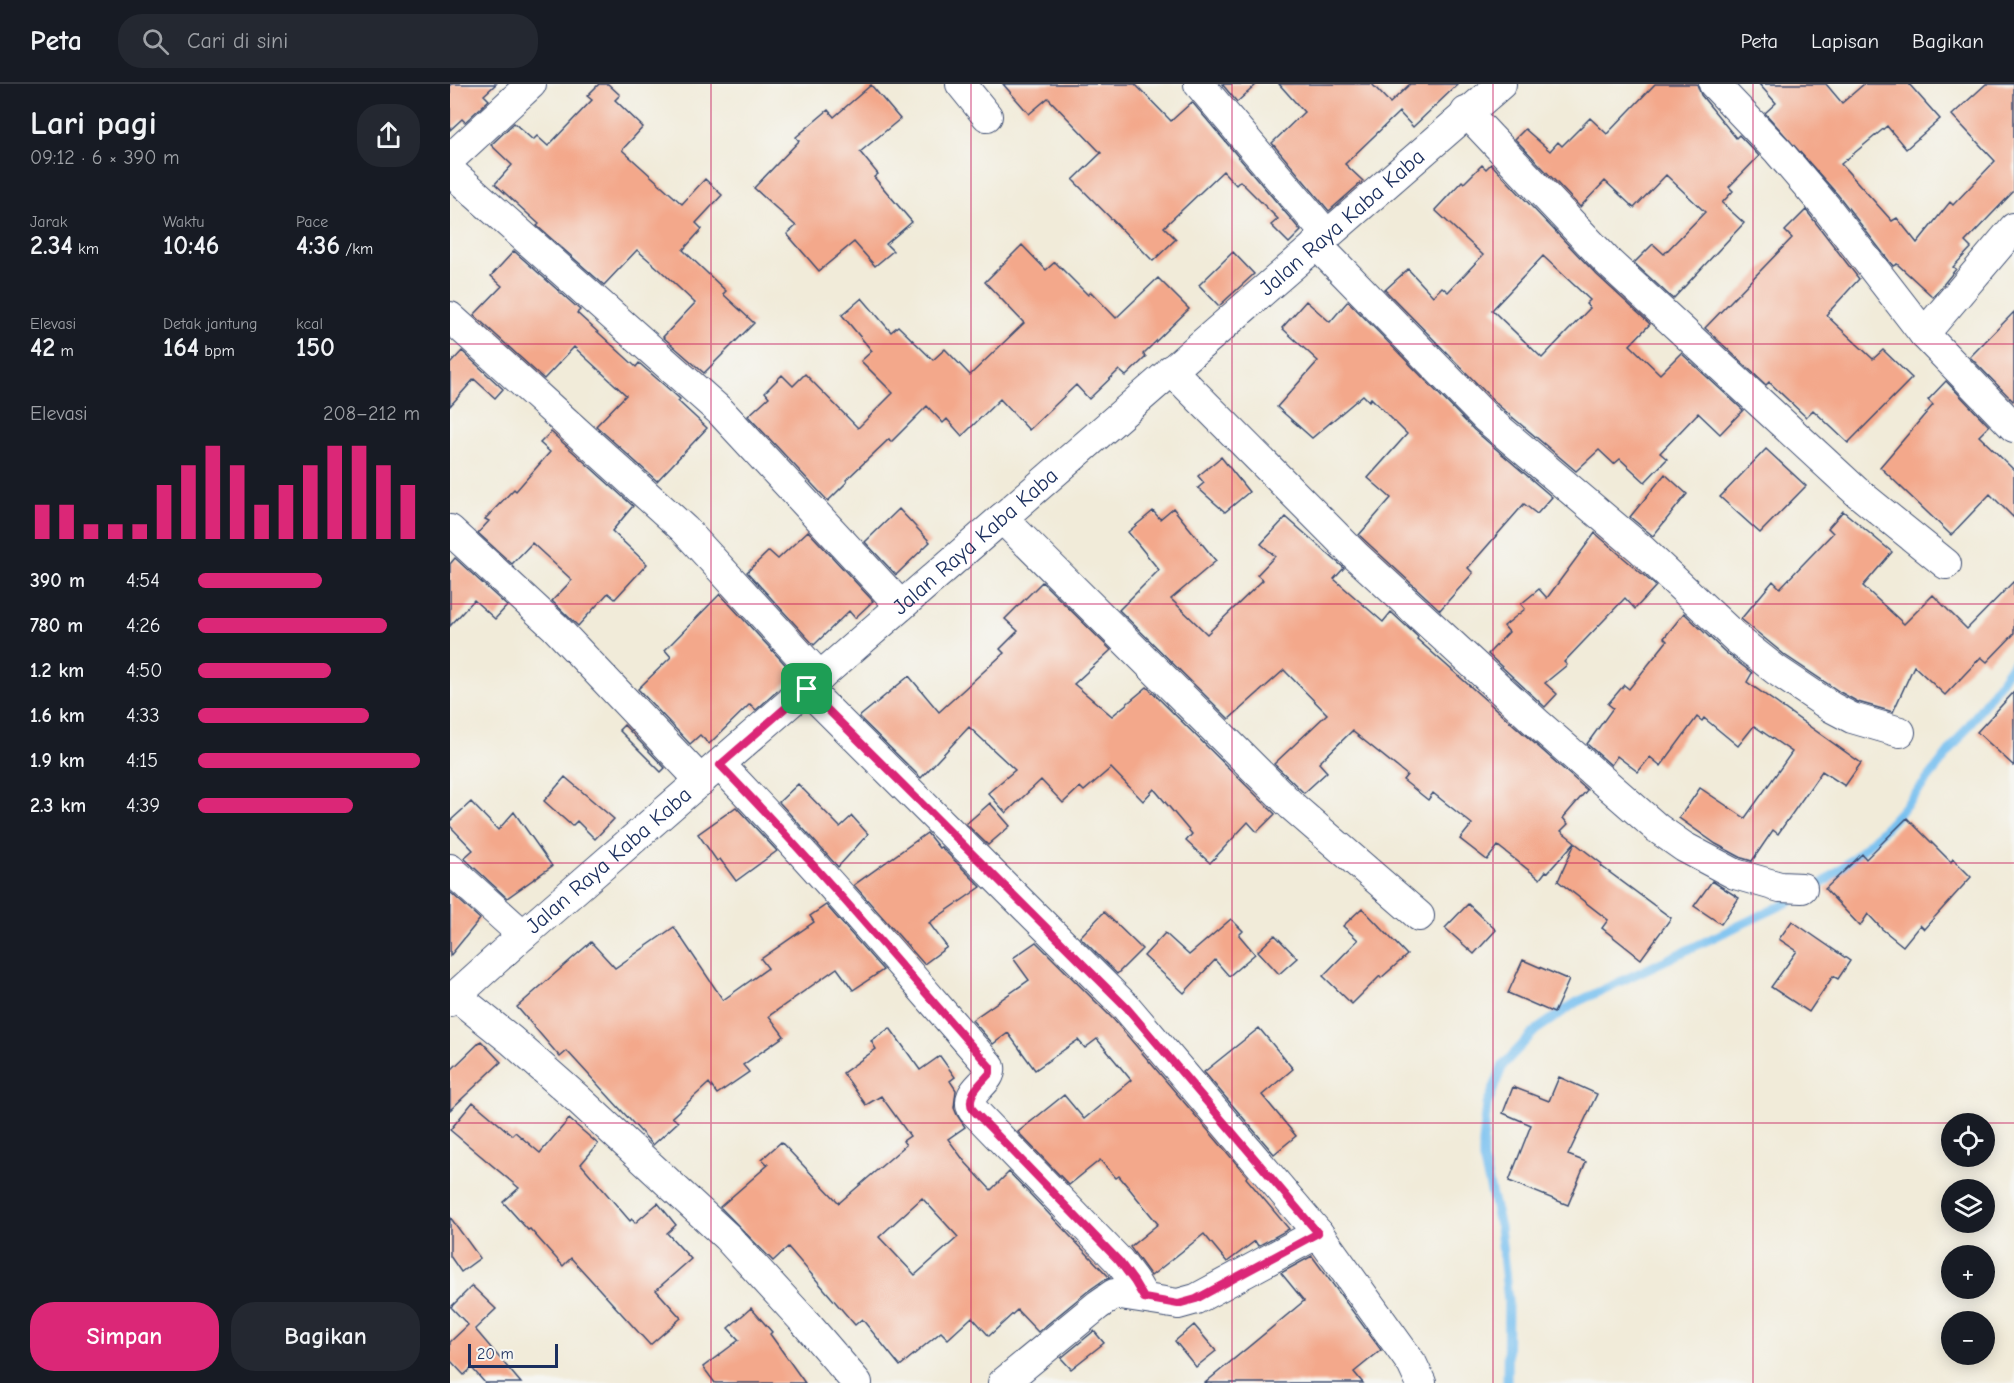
<!DOCTYPE html>
<html lang="id">
<meta charset="utf-8">
<style>
body{margin:0;font-family:"Comic Neue",sans-serif;background:#242831;color:#f1f3f6;height:100vh;display:flex;flex-direction:column;font-size:22px;white-space:nowrap}
*{box-sizing:border-box;margin:0}
p{font-size:20px;color:#9ea1a6}
.icon{flex:none;width:33px;height:33px;fill:none;stroke:currentColor;stroke-width:2;stroke-linecap:round;stroke-linejoin:round}
.map{position:relative;flex:1;overflow:hidden}
.side{display:flex;flex-direction:column;background:#171b24;width:450px}
.side>*{flex:none}
.fabs{position:absolute;left:1491px;top:1029px;display:grid;gap:12px}
.fabs a{display:grid;place-items:center;width:54px;height:54px;border-radius:50%;background:#171b24;box-shadow:0 3px 15px #0003;font-size:30px}
.scale{position:absolute;left:18px;bottom:15px;width:90px;box-sizing:border-box;padding-left:6px;border:3px solid #1b2f5e;border-top:0;font-size:16px;line-height:21px;white-space:nowrap;color:#1b2f5e;-webkit-text-stroke:4px #f6f6f2;paint-order:stroke}
.pin{position:absolute;display:grid;place-items:center;width:51px;height:51px;color:#fff;margin:-26px;border-radius:12px;box-shadow:0 3px 9px #0006}
.round{display:grid;place-items:center;flex:none;width:63px;height:63px;border-radius:24px;background:#242831}
.head{display:flex;align-items:center;justify-content:space-between;height:102px;padding:0 30px}
h1{font-size:33px;font-weight:700;line-height:45px}
.stats{display:grid;grid-template-columns:repeat(3,1fr);gap:9px;height:102px;padding:6px 30px}
.stats div{display:grid;align-content:center}
.stats b{font-size:26px;font-weight:700}
.stats small{font-size:16px;font-weight:400}
.stats p{font-size:16px}
.chart{height:168px;padding:12px 30px}
.chart p{display:flex;justify-content:space-between}
.chart svg{width:100%;height:108px;margin-top:6px;stroke:#db2777;stroke-width:6}
.primary-button{display:flex;gap:12px;margin-top:auto;padding:12px 30px}
.primary-button a{flex:1;height:69px;border-radius:24px;background:#db2777;color:#fff;font-size:24px;font-weight:700;line-height:69px;text-align:center}
.primary-button a+a{background:#242831;color:#f1f3f6}
ul{padding:0 30px;list-style:none;font-size:20px}
li{display:grid;grid-template-columns:96px 72px 1fr;align-items:center;height:45px}
li i{height:15px;border-radius:8px;background:#db2777}
header{display:flex;align-items:center;gap:36px;box-sizing:border-box;height:84px;padding:0 30px;background:#171b24;border-bottom:2px solid #363941}
header strong{font-size:28px}
nav{display:flex;gap:33px;margin-inline-start:auto;font-size:21px}
.search{width:420px;height:54px;background:#242831;display:flex;align-items:center;gap:15px;box-sizing:border-box;padding:0 21px;border-radius:24px;color:#9ea1a6;font-size:22px}
main{display:flex;flex:1;min-height:0}
.map>svg:first-child{display:block}
</style>
<header>
<strong>Peta</strong>
<div class="search"><svg class="icon" aria-label="search" viewBox="0 0 24 24"><circle cx="10" cy="10" r="6"/><path d="M15 15l6 6"/></svg>Cari di sini</div>
<nav><a>Peta</a><a>Lapisan</a><a>Bagikan</a></nav>
</header>
<main>
<section class="side">
<div class="head"><div><h1>Lari pagi</h1><p>09:12 · 6 × 390 m</p></div><a class="round"><svg class="icon" aria-label="share" viewBox="0 0 24 24"><path d="M12 15V3M7 8l5-5 5 5M5 13v7h14v-7"/></svg></a></div>
<div class="stats">
<div><p>Jarak</p><b>2.34<small> km</small></b></div>
<div><p>Waktu</p><b>10:46</b></div>
<div><p>Pace</p><b>4:36<small> /km</small></b></div>
</div>
<div class="stats">
<div><p>Elevasi</p><b>42<small> m</small></b></div>
<div><p>Detak jantung</p><b>164<small> bpm</small></b></div>
<div><p>kcal</p><b>150</b></div>
</div>
<div class="chart"><p><span>Elevasi</span>208–212 m</p>
<svg viewBox="0 0 160 44" preserveAspectRatio="none"><path d="M5 44V30M15 44V30M25 44V38M35 44V38M45 44V38M55 44V22M65 44V14M75 44V6M85 44V14M95 44V30M105 44V22M115 44V14M125 44V6M135 44V6M145 44V14M155 44V22"/></svg>
</div>
<ul>
<li><b>390 m</b>4:54<i style="width:56%"></i></li>
<li><b>780 m</b>4:26<i style="width:85%"></i></li>
<li><b>1.2 km</b>4:50<i style="width:60%"></i></li>
<li><b>1.6 km</b>4:33<i style="width:77%"></i></li>
<li><b>1.9 km</b>4:15<i style="width:100%"></i></li>
<li><b>2.3 km</b>4:39<i style="width:70%"></i></li>
</ul>
<div class="primary-button"><a>Simpan</a><a>Bagikan</a></div>
</section>
<div class="map">
<svg width="1564" height="1299" viewBox="0 0 1564 1299">
<rect width="100%" height="100%" fill="#f6f6f2"/>
<filter id="ink" filterUnits="userSpaceOnUse"><feTurbulence type="fractalNoise" baseFrequency=".0167" numOctaves="2"/><feDisplacementMap in="SourceGraphic" scale="12" xChannelSelector="R" yChannelSelector="G"/><feConvolveMatrix kernelMatrix="1 2 1 2 8 2 1 2 1" color-interpolation-filters="sRGB"/></filter>
<filter id="wash" filterUnits="userSpaceOnUse"><feTurbulence type="fractalNoise" baseFrequency=".008" numOctaves="4" result="noise"/><feDisplacementMap in="SourceGraphic" scale="24" xChannelSelector="R" yChannelSelector="G"/><feGaussianBlur stdDeviation="1.35" result="paint"/><feColorMatrix in="noise" values="0 0 0 0 0 0 0 0 0 0 0 0 0 0 0 0 0 1.4 0 .05"/><feComposite in="paint" operator="in"/></filter>
<g filter="url(#wash)">
<rect width="100%" height="100%" fill="#f1ebd9"/>
<g fill="none" stroke-linecap="round" stroke-linejoin="round">
<path stroke="#77c0f0" stroke-width="9" d="M1057,1299l1,-83 -8,-73 -17,-67v-17l4,-38 16,-40 33,-35 41,-28 233,-110c83,-56 147,-149 204,-230"/>
</g>
<g id="blocks">
<path fill="#f3a88b" fill-rule="evenodd" d="M0,0h46l-12,11 5,5 -24,22 -3,-3 -12,11z
M149,0h9l12,11 -5,5 28,27 -21,23 60,54 23,-25 17,16 -26,28 6,6 -19,21 43,41 -3,3 31,29 -50,50 -41,-36 32,-34 -35,-33 -23,-20 -33,35 -67,-59 2,-2 -44,-40 17,-19 -21,-20 23,-22 19,17 4,-4 11,10 44,-46 -5,-4z
M553,0h132l36,37 21,-19 109,129 -12,12 -18,-18 7,-6 -38,-38 -4,4 -13,-14 -59,56 12,12 -23,22 -80,-81 28,-27 -53,-55 -19,16z
M772,0h35l-20,18z
M829,0h93l18,19 20,-19h48l-45,43 -14,-15 -54,52 18,17 -34,30 -57,-68 32,-31z
M1205,0h42l4,11 35,43 3,-3 20,21 -30,31 4,4 -11,12 22,20 -71,76 -39,-36 19,-19 11,10 41,-42 -39,-37 -32,33 -29,-27 -25,26 -65,-68 10,-10 25,22 8,-9 4,4 28,-28 17,16z
M1309,0h67l16,19 22,-19h45l31,35 -34,30 -19,-23 -46,38 51,57 5,-3 20,25 33,-41 3,3 42,-44 -43,-46 34,-31h28v107l-49,51 6,6 -18,19 3,2 -23,28 -36,-33 -4,2 -55,-71 -73,-82 11,-10z
M421,1l29,34 -40,33 18,22 -4,3 38,45 -26,22 7,7 -18,15 -21,-24 -35,29 -32,-37 9,-8 -42,-38 45,-47 -3,-4 32,-27 6,7z
M1041,80l106,111 53,49 -20,21 30,29 21,-21 62,57 -23,24 -22,-21 -38,40 7,6 -22,23 -25,-23 -6,5 -15,-14 -23,21 -78,-66 -113,-115 23,-21 25,27 9,-9 6,5 35,-37 -48,-45 27,-29 2,2 18,-18 4,4zM1093,172l47,44 -4,4 4,4 -48,50 -50,-48z
M1356,126l53,69 -33,36 47,44 10,-9 29,28 -64,65 -35,-33 -7,7 -37,-35 -3,3 -61,-57 87,-90 -7,-7z
M572,161l24,25 9,-8 33,33 3,-3 25,26 42,-40 31,31 -46,45 3,3 -20,19 -7,-6 -30,29 -13,-14 -47,45 -29,-31 -38,37 -15,-17 -4,4 -16,-17 -36,36 -2,-3 -43,41 1,2 -19,19 -80,-85 21,-19 -4,-5 17,-17 11,11 12,-12 53,54 35,-35 -32,-32 11,-10 -30,-36 20,-17 29,34 7,-6 35,34 12,-11 25,26 54,-52 -39,-41z
M64,167l66,59 -3,3 59,54 3,-4 41,36 -2,2 29,27 -50,53 -61,-55 30,-31 -52,-48 -30,32 -70,-64 28,-29 -11,-10z
M783,168l21,22 -35,32 -20,-21z
M856,217l24,21 18,-21 126,129 78,67 -15,17 -13,-10 -56,64 5,5 -33,37 -81,-75 32,-37 -23,-20 39,-44 -36,-36 -2,3 -6,-6 -51,43 -35,-31 41,-46 -36,-33z
M1564,228v88l-1,1 -43,-44z
M12,267l41,38 -8,9 -21,-19 -24,27v-42z
M1496,297l43,45 -10,10 35,34v48l-24,-24 -39,41 -71,-68 53,-62 -5,-5z
M101,348l82,74 -21,25 35,33 -32,35 -7,-6 -30,33 -26,-25 20,-21 -40,-37 -20,21 -34,-31 11,-12 -4,-2 29,-30 2,2 34,-39 -10,-9z
M1316,365l40,37 -46,47 -40,-36z
M771,373l28,35 -24,20 -27,-24 6,-5 -6,-7z
M1215,390l22,20 -34,42 -23,-19z
M723,424l43,53 -45,38 36,35 56,-54 -6,-5 18,-19 -14,-12 25,-27 58,51 -10,11 49,43 8,-10 27,25 -1,2 170,151 -24,28 5,6 -7,7 14,11 -27,30 -2,-1 -6,8 -42,-33 -11,14 -27,-21 12,-15 -39,-31 -5,7 -25,-20 4,-5 -55,-44 -33,32 8,9 -23,21 -30,-29 53,-50 -43,-44 -55,49 -110,-109 40,-40 -31,-38 25,-21 7,8z
M449,425l31,33 -34,33 -31,-33z
M1393,427l49,41 -29,34 41,38 29,-29 34,34 47,-48v53l-27,28 -6,-5 -36,38 -31,-29 -21,46 -35,-10 -18,-10 -54,-36 -45,-37 32,-38 7,7 53,-55 -5,-5z
M358,447l65,70 -18,17 -6,-7 -35,34 -67,-73 22,-21 9,8z
M1145,449l61,53 -21,23 -10,-11 -61,64 3,3 -22,18 12,11 -12,13 -57,-53 21,-22 -5,-6 21,-17 -4,-5 18,-15 8,9z
M5,474l52,48 -12,13 -21,-19 -24,26v-62z
M592,498l69,68 -37,34 38,32 35,-29 128,127 -18,18 -9,-10 -38,41 -24,-22 6,-7 -38,-45 -11,12 -32,-33 -27,23 -4,-4 -17,16 -22,-23 -35,33 -18,-20 27,-23 -46,-43 -48,51 -62,-61 50,-41 30,36 65,-59 -4,-4 18,-18 -13,-12z
M270,510l75,81 -39,35 -6,-6 -41,40 -9,-9 -10,9 -52,-55 33,-32 -6,-7z
M1234,529l42,40 26,20 -5,9 114,81 -16,23 -23,-15 -44,63 -5,-4 -21,31 -10,-3 -26,-14 -37,-26 21,-30 45,30 47,-66 -38,-26 -16,20 -34,-28 -2,3 -5,-4 -36,49 -11,-9 -12,15 -21,-16 -6,9 -24,-21 26,-36 -5,-4 16,-19 5,4 38,-48 -3,-3z
M1564,608v74l-37,-34z
M174,641l41,43 -4,4 -42,-42z
M115,693l49,42 -19,20 -18,-18 -5,5 -28,-25z
M348,700l42,43 12,-11 16,18 -30,33 -59,-65z
M21,718l27,28 16,-18 38,54 -45,32 -43,-40 9,-8 -23,-24v-5z
M540,719l20,23 -22,19 -22,-21z
M286,723l41,44 -41,30 -16,-22 -3,2 -19,-27z
M1457,734l44,44 2,-3 18,18 -47,52 -4,-4 -17,21 -21,-17 -14,-15 -8,12 -35,-37 37,-35 4,5z
M477,749l12,15 2,-1 40,40 -52,36 18,24 -23,17 -70,-79z
M1125,759l27,21 -1,2 70,52 -30,41 -39,-31 6,-8 -50,-39z
M1262,797l27,17 -18,26 -27,-18z
M0,808l30,27 -30,37z
M1018,820l28,26 -22,24 -29,-26z
M376,821l57,65 -30,20 -16,-22 -68,48 15,20 -41,29 6,7 -32,22 -8,-11 -37,34 6,5 -25,23 -86,-94 -7,6 -43,-50 74,-65 24,26 59,-41 49,73 45,-32 -7,-9 53,-37 -4,-6z
M912,824l45,47 -26,23 -1,-2 -28,28 -29,-28 35,-36 -15,-14z
M654,828l38,37 -25,25 -37,-37z
M781,835l12,12 -4,4 16,19 -26,22 -14,-16 -31,33 -40,-37 21,-23 24,22z
M1342,837l58,40 -12,18 -5,-3 -24,36 -38,-25 26,-36 -18,-12z
M825,851l22,23 -18,16 -21,-23z
M586,858l78,78 133,156 -1,2 43,51 -31,17 -3,-5 -28,21 -23,-28 -53,42 -21,-29 28,-23 -39,-48 -3,2 -16,-18 -31,25 -51,-53 46,-37 20,24 47,-39 -34,-41 -12,9 -7,-8 -43,30 -27,-37 -15,11 -21,-24 57,-40 -16,-22z
M1073,876l46,20 -15,33 -46,-20z
M440,944l30,42 20,-14 15,21 -5,4 6,9 -2,18 3,7 8,12 -17,12 17,23 26,28 18,-18 101,106 -6,2 -16,11 -50,41 -21,-22 -28,26 -17,-19 -24,22 -7,-7 -41,34 -38,-47 -7,6 -67,-78 -15,14 -53,-54 48,-42 -6,-6 19,-17 58,61 67,-58 -3,-4 7,-5 -29,-40 -15,9 -23,-32 33,-24 -5,-8zM472,1114l36,39 -43,38 -36,-38z
M809,944l34,41 -31,26 34,41 -22,18 -70,-82z
M31,957l20,21 -51,48v-39z
M1109,993l38,17 -29,61 18,7 -18,43 -59,-24 22,-56 -28,-12 10,-26 36,14z
M23,1018l39,33 3,-3 25,21 29,-34 29,25 -17,20 49,57 2,-2 3,4 23,-20 18,22 -9,8 24,26 -35,31 25,28 -31,27 -79,-87 -8,8 -33,-37 -2,1 -25,-28 16,-14 -69,-58z
M0,1133l30,41 -19,14 -11,-16z
M862,1172l69,94 -27,22 9,11h-158l99,-82 -23,-28z
M22,1202l24,23 -21,20 46,54h-36l-13,-15 -8,7 -14,-15v-18l18,-17 -17,-18z
M301,1224l21,24 -2,2 35,49h-90l-12,-16 36,-27 -11,-12z
M744,1241l22,26 -20,16 -21,-26z
M644,1247l10,12 -33,26 -10,-11z"/>
</g>
</g>
<g filter="url(#ink)">
<use href="#blocks" fill-opacity="0" stroke="#3b4b70" stroke-width="1.5"/>
<g fill="none" stroke-linecap="round" stroke-linejoin="round">
<g stroke="#3b4b70" stroke-width="32">
<g id="minor">
<path d="M511,0l26,32"/>
<path d="M749,0l128,151"/>
<path d="M1264,0l64,67 47,55 99,128 90,93"/>
<path d="M1016,28l143,151 248,229 89,72"/>
<path d="M0,75l81,-75"/>
<path d="M0,87l271,241 180,194"/>
<path d="M866,160l170,174 155,131 97,91 38,30 55,37 21,11 48,14"/>
<path d="M0,233l234,212 136,148"/>
<path d="M1474,250l90,-106"/>
<path d="M721,286l185,186 181,167 120,105 27,19 51,27 45,13 22,1"/>
<path d="M552,434l290,288 127,110"/>
<path d="M0,446l105,97 146,154"/>
<path d="M357,605l320,319 191,225 94,131 9,19"/>
<path d="M270,681c94,97 181,200 270,302 3,16 -27,23 -17,43l146,151 15,20 10,17"/>
<path d="M0,785l73,66"/>
<path d="M6,912l55,44 67,59 149,138 76,83 54,63"/>
<path id="s1" d="M0,917l73,-66 978,-851"/>
<path d="M553,1299l95,-78 16,-11 64,10 18,-5 122,-66"/>
</g>
</g>
<use href="#minor" stroke="#fff" stroke-width="30"/>
</g>
</g>
<g fill="none" stroke-linecap="round" stroke-linejoin="round" filter="url(#ink)">
<g stroke="#fff" stroke-width="12">
<path id="route" d="M357,605l320,319 191,225 -122,66 -18,5 -34,-6 -10,-17 -15,-20 -146,-151c-8,-14 8,-27 17,-37v-6c-89,-102 -176,-205 -270,-302z"/>
</g>
<use href="#route" stroke="#db2777" stroke-width="8"/>
</g>
<path fill="none" stroke="#c2185b" stroke-width="1.5" stroke-opacity="0.55" d="M261,0v1299M521,0v1299M782,0v1299M1043,0v1299M1303,0v1299M0,260h1564M0,520h1564M0,779h1564M0,1039h1564"/>
<g text-anchor="middle" dominant-baseline="central" stroke-width="5" stroke-linejoin="round" paint-order="stroke">
<g font-size="22" fill="#1b2f5e" stroke="#f6f6f2">
<text stroke="none"><textPath href="#s1" startOffset="1184">Jalan Raya Kaba Kaba</textPath></text>
<text stroke="none"><textPath href="#s1" startOffset="698">Jalan Raya Kaba Kaba</textPath></text>
<text stroke="none"><textPath href="#s1" startOffset="212">Jalan Raya Kaba Kaba</textPath></text>
</g>
</g>
</svg>
<div class="fabs">
<a><svg class="icon" aria-label="locate" viewBox="0 0 24 24"><circle cx="12" cy="12" r="6"/><path d="M12 2v4M12 18v4M2 12h4M18 12h4"/></svg></a>
<a><svg class="icon" aria-label="layers" viewBox="0 0 24 24"><path d="M12 4l9 5-9 5-9-5zM3 14l9 5 9-5"/></svg></a>
<a>+</a>
<a>−</a>
</div>
<div class="scale">20 m</div>
<div class="pin" style="left:357px;top:605px;background:#1e9e55"><svg class="icon" aria-label="arrive" viewBox="0 0 24 24"><path d="M6 21V4h12l-3 4 3 4H6"/></svg></div>
</div>
</main>
